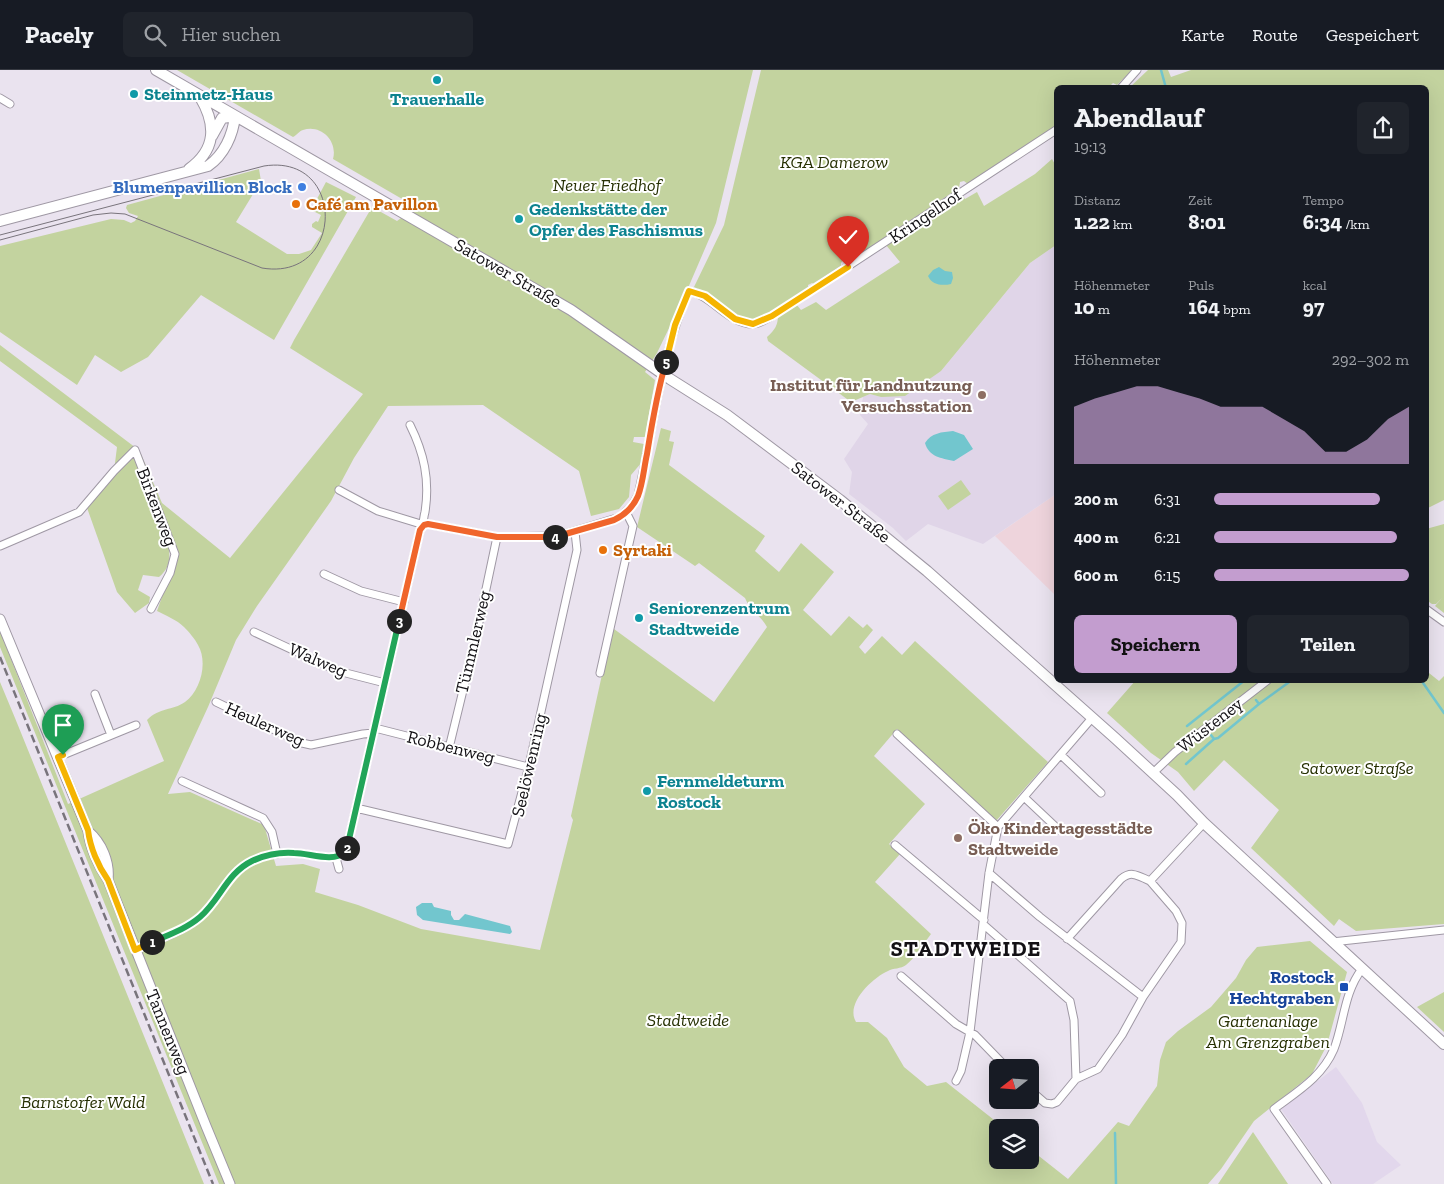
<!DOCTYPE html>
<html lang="de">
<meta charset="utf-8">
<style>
body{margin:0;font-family:"Zilla Slab",serif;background:#20242c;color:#f1f3f6;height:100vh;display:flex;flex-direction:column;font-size:19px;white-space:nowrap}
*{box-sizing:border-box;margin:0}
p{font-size:16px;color:#9ea1a6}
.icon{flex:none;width:28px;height:28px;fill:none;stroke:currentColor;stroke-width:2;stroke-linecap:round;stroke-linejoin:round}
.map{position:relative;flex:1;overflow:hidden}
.drawer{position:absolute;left:1054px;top:15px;width:375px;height:598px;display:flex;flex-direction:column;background:#171b24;border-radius:8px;box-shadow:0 5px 20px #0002}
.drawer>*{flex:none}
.needle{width:32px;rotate:253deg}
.fabs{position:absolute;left:989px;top:989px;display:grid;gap:10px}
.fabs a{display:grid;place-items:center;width:50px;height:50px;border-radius:8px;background:#171b24;box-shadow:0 5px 20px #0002;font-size:25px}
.pin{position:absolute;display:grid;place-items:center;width:42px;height:42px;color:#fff;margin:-51px -21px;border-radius:50% 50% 50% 0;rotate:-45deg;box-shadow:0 0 5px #0007}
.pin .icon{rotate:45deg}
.km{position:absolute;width:25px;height:25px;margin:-12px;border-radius:50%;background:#222;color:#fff;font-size:14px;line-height:25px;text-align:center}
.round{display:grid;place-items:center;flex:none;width:52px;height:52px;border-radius:8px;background:#20242c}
.head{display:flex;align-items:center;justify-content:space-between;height:85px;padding:0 20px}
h1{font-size:28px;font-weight:700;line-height:38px}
.stats{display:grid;grid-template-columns:repeat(3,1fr);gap:8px;height:85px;padding:5px 20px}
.stats div{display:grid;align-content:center}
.stats b{font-size:21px;font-weight:700}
.stats small{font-size:14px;font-weight:400}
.stats p{font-size:14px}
.chart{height:140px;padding:10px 20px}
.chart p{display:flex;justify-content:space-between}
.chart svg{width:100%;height:90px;margin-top:5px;fill:#c39dcf;opacity:.7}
.cta{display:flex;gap:10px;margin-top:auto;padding:10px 20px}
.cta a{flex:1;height:58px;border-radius:8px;background:#c39dcf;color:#111;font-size:20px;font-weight:700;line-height:58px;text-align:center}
.cta a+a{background:#20242c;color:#f1f3f6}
ul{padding:0 20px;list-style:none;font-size:16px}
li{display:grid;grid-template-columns:80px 60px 1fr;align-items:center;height:38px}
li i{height:12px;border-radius:6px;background:#c39dcf}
header{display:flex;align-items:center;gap:30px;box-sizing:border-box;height:70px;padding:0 25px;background:#171b24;border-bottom:1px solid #363941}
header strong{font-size:24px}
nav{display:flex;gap:28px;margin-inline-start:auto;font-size:18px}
.search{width:350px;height:45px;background:#20242c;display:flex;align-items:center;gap:12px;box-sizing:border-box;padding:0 18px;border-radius:8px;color:#9ea1a6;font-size:19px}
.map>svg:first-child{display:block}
</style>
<header>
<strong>Pacely</strong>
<div class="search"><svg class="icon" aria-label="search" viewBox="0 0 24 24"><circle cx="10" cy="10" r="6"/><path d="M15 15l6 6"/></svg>Hier suchen</div>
<nav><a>Karte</a><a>Route</a><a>Gespeichert</a></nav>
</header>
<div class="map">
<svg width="1444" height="1114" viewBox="0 0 1444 1114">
<rect width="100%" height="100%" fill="#eae3ef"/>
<path fill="#eed4dc" d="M1056,424v102l-61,-60z"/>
<path fill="#e2d7ec" d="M1336,997l26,36 15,39 24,23 -28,19h-40l-52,-75z"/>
<path fill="#e0d5e8" d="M1056,175v249l-73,50 -55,-20 -22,17 -13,-13 -44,-34 3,-22 -8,-13 24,-35 -8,-9 3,-18 7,-3 11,3 60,-26 89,-108z"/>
<path fill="#c3d39f" d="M177,0h576l-37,153 -31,72 -28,58 -12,19 10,8 -10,57h-11l-1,5 11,2 -2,18 -11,13 -2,22 -10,12 -28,7 -12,-45 -96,-66 -95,1 -34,52 -23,43 -74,105 -21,34 -28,67 -40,87 22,-2 74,33 12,41 27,-2 17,5 -5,23 43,13 63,24 119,21 33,-130 -2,-4 41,-187h2l100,73 53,-75c-6,-11 -17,-17 -22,-29l-46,-35 -4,3 -58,-39 24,-99 10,3 -2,10 5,1 -5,23 96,71 -10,15 24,21 22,-29 33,29 -31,38 28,26 18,-20 14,12 4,-4 6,6 -14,17 6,7 17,-18 20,19 13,-14 133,121 -52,59 -99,-92 -23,27 51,48 -36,40 11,10 -25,28 56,52c-7,9 -17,25 -25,31 -5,4 -13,3 -18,6 -16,7 -43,33 -32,51h12l19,16 17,29 23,19 19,-4 57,45 -5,1v32h32v-11l38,30 50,-57 11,4 28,-40 3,-26 6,-18 12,-11 33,-24 25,-29 10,-18 11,-13 53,-6 37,31 -20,73 -15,29 -58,47 -33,48 -13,15h-989l-219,-537v-16l68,173 96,-43 -17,-41c13,-13 25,-9 38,-18 16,-12 23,-40 13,-57 -3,-6 -9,-13 -14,-18 -7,-7 -19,-12 -27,-16l18,-51 -8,-30c1,19 8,34 -8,47l-16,-2 -5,15 12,7 -1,6 -14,10 -18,-21 -31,-87 28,-34 3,-24 -117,-86v-16l136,103 5,6 21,49 68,55 133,-164 -73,-46 4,-8 78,-133 25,14 19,-14 -83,-48c5,-18 -12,-35 -30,-29 -4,1 -6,5 -10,7z
M761,0h371l-15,15 -4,-2 -4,4 -53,1v40l-88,56 -4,-3 -4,1 -1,6 -111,74 -4,-3 -3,4v4l-27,17 -2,-1 -4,2v3c-13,8 -37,28 -50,31 -23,6 -47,-20 -64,-32l30,-62z
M1148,0h20l3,7 20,-7h253v430l-18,9v-421h-297z
M1052,89l4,7v79l-26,18 -89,108 -36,25 -24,1 -11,-3 -19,8 -83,-61 -1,-4c8,-7 11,-12 11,-22l18,-11 5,6 15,-8 10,8 74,-48 -14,-17 76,-50 3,4 12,-7 7,14 51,-32z
M259,99l2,12 -25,41 51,32h12l12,-4 11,-17 -10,-6v-3l4,-3 2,1 3,-7 -10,-5 15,-28 30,15 -82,143 -73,-45 -53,62 -27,15 -26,-17 -18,30 -77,-53v-86l111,-27 13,1 7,3 4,-2 3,-5 -9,-3 -3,-5 1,-3z
M961,410l10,14 -23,16 -10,-14z
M1444,454v89l-9,-7 7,-8 -6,6h-4l-6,-4v-71z
M1426,595l3,2v6l10,8 5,-5v248l-88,7 -17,-12 -5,7 -83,-78 28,-38 -55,-50 -30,31 -16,-19 -27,-19 -44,-40 29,-33h290z
M0,612l15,36 189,466h-204z
M1444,922v40l-27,-25z
M1253,1062l35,52h-70z"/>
<path fill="#72c6ce" d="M939,197l6,4 7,1 1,6 -2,6c-9,2 -19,1 -23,-8l5,-6z
M953,361l11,4 9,14 -19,12c-13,-3 -25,-4 -29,-18 6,-10 17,-11 28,-12z
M422,833h10l2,4 17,4v4l3,5h5l6,-6 45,12 2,6 -2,2 -87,-14 -6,-5 -1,-8z"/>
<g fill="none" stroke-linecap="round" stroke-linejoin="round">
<path stroke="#72c6ce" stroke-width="2.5" d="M1161,0l5,18
M1421,610l23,33
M1256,630l3,4
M1187,656l58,-46
M1211,665l3,4
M1186,694l28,-25 4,-1 41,-34 33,-24
M1115,1063l1,51"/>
<g stroke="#9f98a4" stroke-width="9">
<path id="minor" d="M1121,18l16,-18
M0,28l10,6
M339,420l39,21 46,14 4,-1 69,13 61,-1 62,-19 12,-11 6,-11c16,-68 22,-139 51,-204 24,5 39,33 64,33 7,0 13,-5 19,-8l284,-186
M0,476l79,-34 35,-41 21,-21 40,104 -5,19 -19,36
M324,504l37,17 43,11
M1426,539l18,13
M254,562l84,39 47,12
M600,603l33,-147 -7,-14
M95,624l16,41
M216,632l86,41 9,2 52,-11 10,-1
M375,658l153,39
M897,664l101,93
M449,678l26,-107 22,-104
M1061,685l40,38
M58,687l78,-32
M1153,703l22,-21 93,-72
M182,711l81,37 9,14 5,22
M1024,727l35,33
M356,738l152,36 20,-74 49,-220 -2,-18
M895,775l89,75
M336,788l3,11
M989,803l51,44 103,80
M983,854l87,77 4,19 2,59
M1067,869l54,-60c11,-9 17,-3 29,2l54,-58
M1332,872l112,-12
M135,880c22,-10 48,-18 65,-33 20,-18 27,-44 52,-56 13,-6 28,-9 42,-8 16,0 39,10 52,-1l74,-322c4,-6 3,-11 5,-18 5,-32 -1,-59 -15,-87
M901,906l55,48 19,11 32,33
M956,1011l5,-10 9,-39 19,-159 9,-46 94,-109
M1030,1020l15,13 7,1 5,-2 19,-23 22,-10 24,-34 21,-38 38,-55 1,-19 -6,-12 -26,-30
M1327,1114l-53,-75c24,-18 48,-32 60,-60 10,-26 10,-57 28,-80"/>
</g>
<g stroke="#9f98a4" stroke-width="11">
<path id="tertiary" d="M0,549l88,212c2,16 10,35 20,49l98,246 24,58
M88,761c14,12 22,31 20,49"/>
</g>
<g stroke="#9f98a4" stroke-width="12">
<path id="secondary" d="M156,0l415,240 99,69 57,36 113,85 87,71 188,167 62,57 27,28 240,221
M212,66l10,-18 13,-2
M189,99c28,-20 27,-45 11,-72
M0,151l208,-55c16,-11 25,-31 27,-50"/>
</g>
<use href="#minor" stroke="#fff" stroke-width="7"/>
<use href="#tertiary" stroke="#fff" stroke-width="9"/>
<use href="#secondary" stroke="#fff" stroke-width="10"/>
<path stroke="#79747c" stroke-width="1" d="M0,165l264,-69c83,-13 81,116 -2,102l-137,-54 -14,-1 -18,2 -93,25"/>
<path stroke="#79747c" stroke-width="2.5" stroke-dasharray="8 4" stroke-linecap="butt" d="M0,587l213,527"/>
</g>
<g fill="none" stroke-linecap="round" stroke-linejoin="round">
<g stroke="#fff" stroke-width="10">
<path id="split-1" d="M63,685l-5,2 30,73c2,17 10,36 20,50l27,70 17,-8"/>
</g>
<g stroke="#fff" stroke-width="10">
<path id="split-2" d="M152,872c16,-7 34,-13 48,-25 20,-17 27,-44 52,-56 13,-6 28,-9 42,-8 16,0 38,10 52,-1l1,-4"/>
</g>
<g stroke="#fff" stroke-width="10">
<path id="split-3" d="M347,778l52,-227"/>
</g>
<g stroke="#fff" stroke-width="10">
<path id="split-4" d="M399,551l21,-91 4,-5 4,-1 69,13h58"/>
</g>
<g stroke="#fff" stroke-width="10">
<path id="split-5" d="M555,467l59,-17c11,-5 19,-13 24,-24 5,-13 6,-29 9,-42 5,-31 10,-62 19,-92"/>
</g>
<g stroke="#fff" stroke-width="10">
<path id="split-6" d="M666,292l9,-37 14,-34 16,5 30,23 18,5 19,-8 76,-49"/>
</g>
<use href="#split-1" stroke="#f5b400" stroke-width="6"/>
<use href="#split-2" stroke="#22a559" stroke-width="6"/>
<use href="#split-3" stroke="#22a559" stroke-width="6"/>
<use href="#split-4" stroke="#f0652b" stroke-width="6"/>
<use href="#split-5" stroke="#f0652b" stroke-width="6"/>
<use href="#split-6" stroke="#f5b400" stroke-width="6"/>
</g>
<g fill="#0f9aa8" stroke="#fff" stroke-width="2">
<circle cx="437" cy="10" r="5"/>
<circle cx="134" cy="24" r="5"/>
<circle cx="519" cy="149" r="5"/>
<circle cx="639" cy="548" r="5"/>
<circle cx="647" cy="721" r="5"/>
</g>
<circle fill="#3f7fe0" stroke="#fff" stroke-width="2" cx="302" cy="117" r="5"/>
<g fill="#e8710a" stroke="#fff" stroke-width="2">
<circle cx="296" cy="134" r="5"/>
<circle cx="603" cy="480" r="5"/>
</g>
<g fill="#8d6e63" stroke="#fff" stroke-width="2">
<circle cx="982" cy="325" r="5"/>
<circle cx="958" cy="768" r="5"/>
</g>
<rect fill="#1a4fb4" stroke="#fff" stroke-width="2" x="1339" y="912" width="10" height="10" rx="2.5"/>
<g text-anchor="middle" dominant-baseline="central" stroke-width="4" stroke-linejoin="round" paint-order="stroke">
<g font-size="18" font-weight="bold" fill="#0d838f" stroke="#fff" text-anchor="start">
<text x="144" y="24">Steinmetz-Haus</text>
<text x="437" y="29" text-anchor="middle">Trauerhalle</text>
<text x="529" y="139">Gedenkstätte der<tspan x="529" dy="21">Opfer des Faschismus</tspan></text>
<text x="649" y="538">Seniorenzentrum<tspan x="649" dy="21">Stadtweide</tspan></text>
<text x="657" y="711">Fernmeldeturm<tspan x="657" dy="21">Rostock</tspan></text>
</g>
<g font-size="18" font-style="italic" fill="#263002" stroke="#fff">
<text x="834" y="92">KGA Damerow</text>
<text x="607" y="115">Neuer Friedhof</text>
<text x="1357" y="698">Satower Straße</text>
<text x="688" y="950">Stadtweide</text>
<text x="1268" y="951">Gartenanlage<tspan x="1268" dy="21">Am Grenzgraben</tspan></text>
<text x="83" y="1032">Barnstorfer Wald</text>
</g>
<g font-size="18" font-weight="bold" fill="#366cbe" stroke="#fff" text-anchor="end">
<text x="292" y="117">Blumenpavillion Block</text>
</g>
<g font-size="18" font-weight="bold" fill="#c56008" stroke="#fff" text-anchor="start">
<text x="306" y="134">Café am Pavillon</text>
<text x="613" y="480">Syrtaki</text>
</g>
<g font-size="18" fill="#131115" stroke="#fff">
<text transform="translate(925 146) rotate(-34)">Kringelhof</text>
<text transform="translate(508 203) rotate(30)">Satower Straße</text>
<text transform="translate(841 432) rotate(38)">Satower Straße</text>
<text transform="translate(157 437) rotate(69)">Birkenweg</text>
<text transform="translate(473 572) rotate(-77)">Tümmlerweg</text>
<text transform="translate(318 590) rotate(23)">Walweg</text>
<text transform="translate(265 654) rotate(24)">Heulerweg</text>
<text transform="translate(1210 655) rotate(-38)">Wüsteney</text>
<text transform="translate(451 677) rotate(14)">Robbenweg</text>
<text transform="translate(529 695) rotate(-77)">Seelöwenring</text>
<text transform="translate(168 962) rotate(68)">Tannenweg</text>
</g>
<g font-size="18" font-weight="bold" fill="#785e54" stroke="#fff" text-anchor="end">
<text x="972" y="315">Institut für Landnutzung<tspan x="972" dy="21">Versuchsstation</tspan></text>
<text x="968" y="758" text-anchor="start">Öko Kindertagesstädte<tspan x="968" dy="21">Stadtweide</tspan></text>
</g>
<g font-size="18" font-weight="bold" fill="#164399" stroke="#fff" text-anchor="end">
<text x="1334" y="907">Rostock<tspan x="1334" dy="21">Hechtgraben</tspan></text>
</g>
<g font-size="22" font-weight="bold" letter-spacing="1" fill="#131115" stroke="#fff">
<text x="966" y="878">STADTWEIDE</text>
</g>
</g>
</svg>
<div class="fabs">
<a><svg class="needle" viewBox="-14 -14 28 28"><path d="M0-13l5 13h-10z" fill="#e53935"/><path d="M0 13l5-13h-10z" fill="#9ea1a6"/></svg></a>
<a><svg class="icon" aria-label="layers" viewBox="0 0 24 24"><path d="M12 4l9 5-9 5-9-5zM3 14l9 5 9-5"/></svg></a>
</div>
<div class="pin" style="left:63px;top:685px;background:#1e9e55"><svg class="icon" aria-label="arrive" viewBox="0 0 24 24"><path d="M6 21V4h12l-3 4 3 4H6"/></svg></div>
<div class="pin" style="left:848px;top:197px;background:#d93025"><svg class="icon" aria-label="check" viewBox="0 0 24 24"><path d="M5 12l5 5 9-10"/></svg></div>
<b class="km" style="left:152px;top:872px">1</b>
<b class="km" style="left:347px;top:778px">2</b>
<b class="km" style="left:399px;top:551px">3</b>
<b class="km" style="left:555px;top:467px">4</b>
<b class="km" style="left:666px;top:292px">5</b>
<section class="drawer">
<div class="head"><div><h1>Abendlauf</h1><p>19:13</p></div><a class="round"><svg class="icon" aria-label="share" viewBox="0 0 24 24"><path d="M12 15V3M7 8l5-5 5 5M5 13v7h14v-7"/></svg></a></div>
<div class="stats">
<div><p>Distanz</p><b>1.22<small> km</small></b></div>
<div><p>Zeit</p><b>8:01</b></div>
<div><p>Tempo</p><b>6:34<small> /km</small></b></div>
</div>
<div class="stats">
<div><p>Höhenmeter</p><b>10<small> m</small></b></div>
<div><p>Puls</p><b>164<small> bpm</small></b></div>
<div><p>kcal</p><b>97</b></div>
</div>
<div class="chart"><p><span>Höhenmeter</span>292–302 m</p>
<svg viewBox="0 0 160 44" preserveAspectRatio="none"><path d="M0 44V16L10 12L20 9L30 6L40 6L50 9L60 12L70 16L80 16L90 16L100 22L110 28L120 38L130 38L140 32L150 22L160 16V44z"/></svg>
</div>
<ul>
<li><b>200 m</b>6:31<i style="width:85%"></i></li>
<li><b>400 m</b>6:21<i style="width:94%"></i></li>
<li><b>600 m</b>6:15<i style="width:100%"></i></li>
</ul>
<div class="cta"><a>Speichern</a><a>Teilen</a></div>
</section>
</div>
